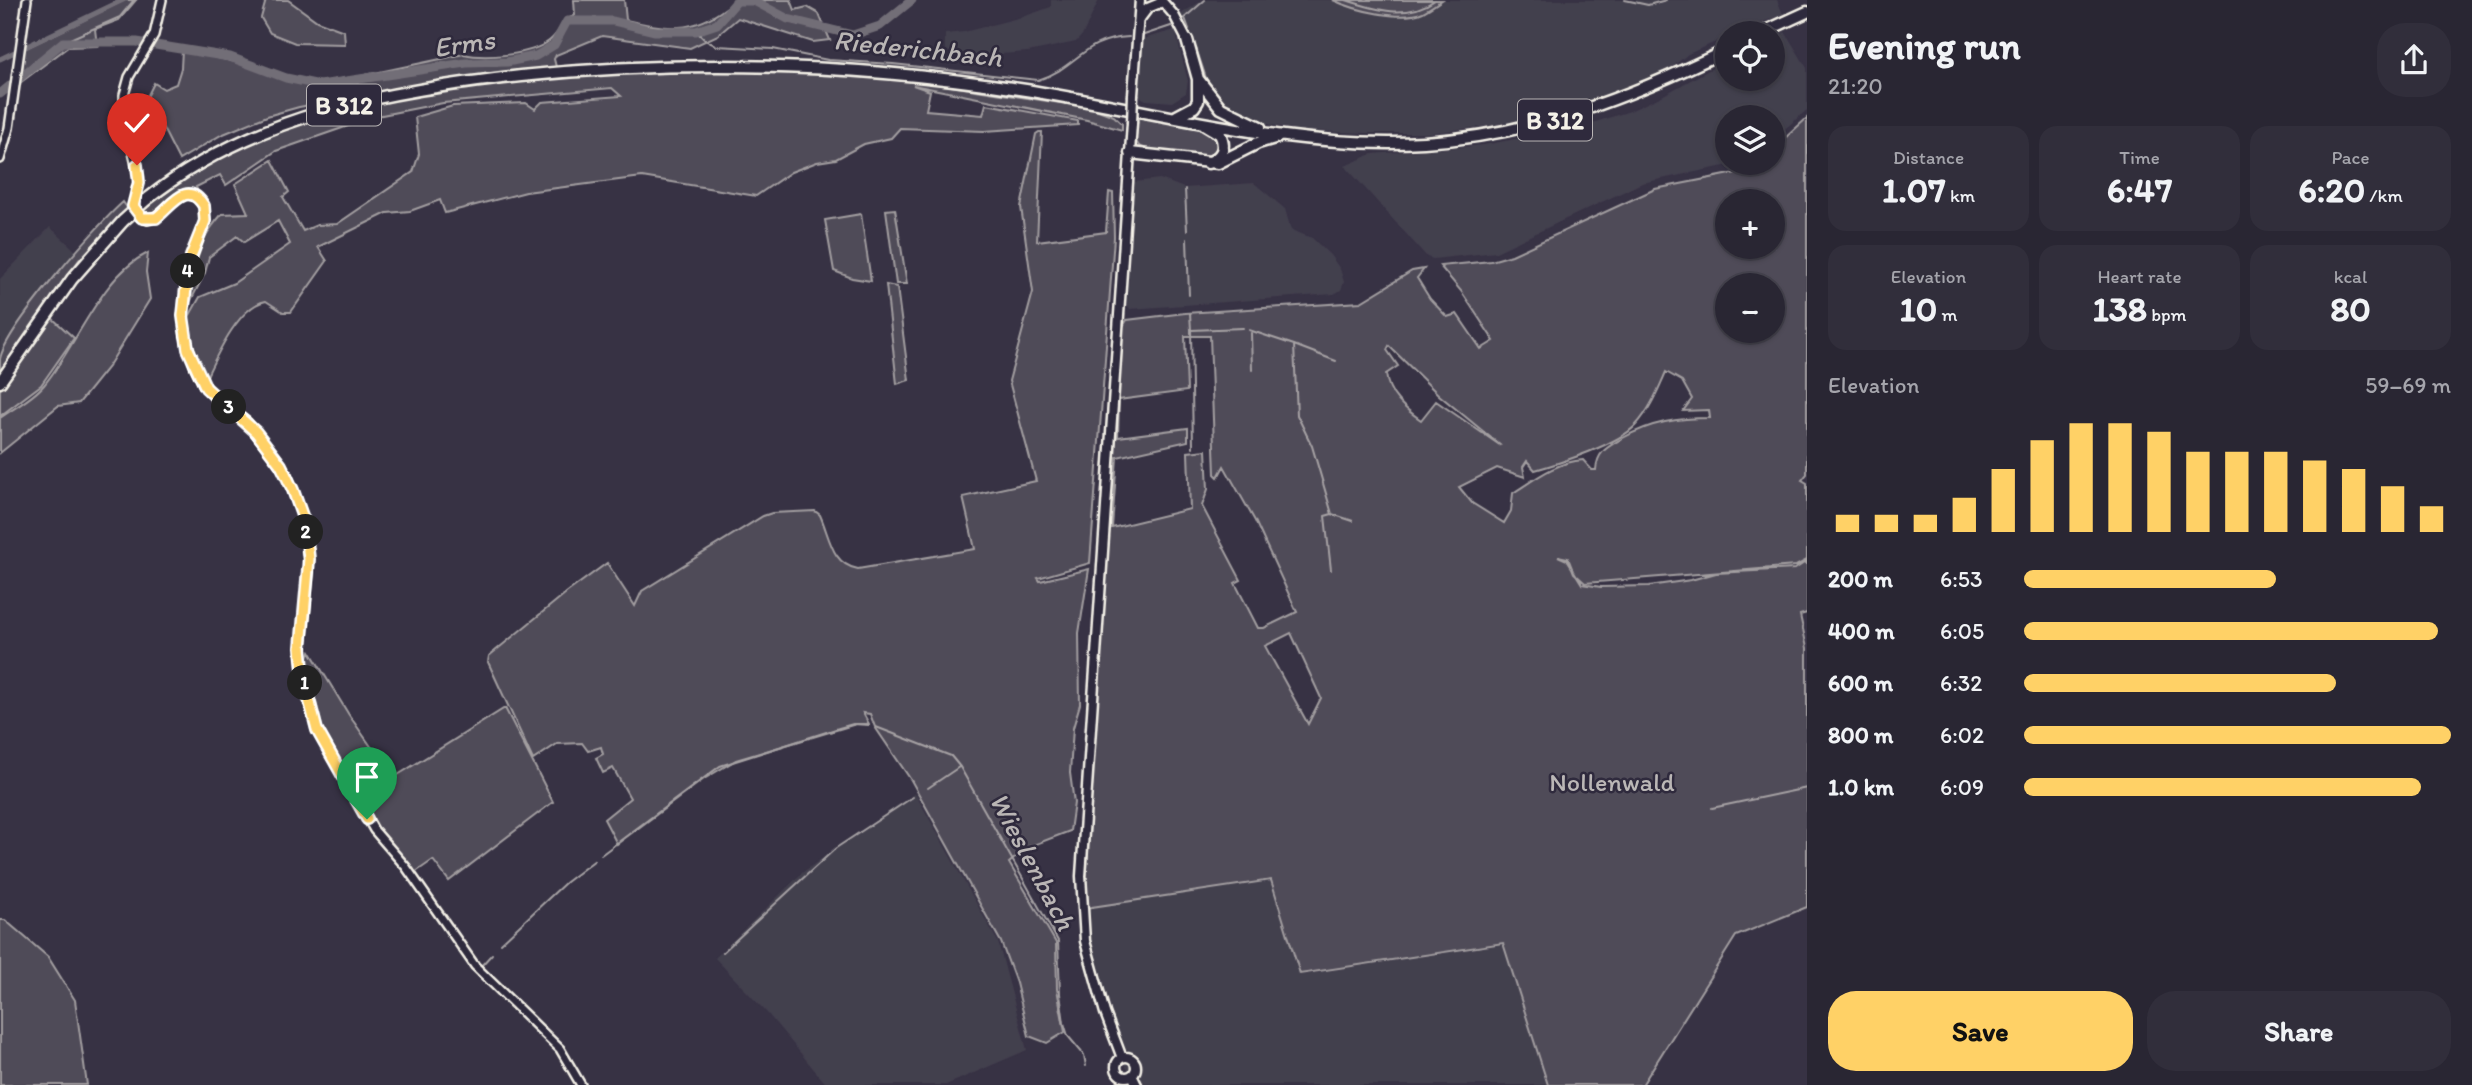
<!DOCTYPE html>
<meta charset="utf-8">
<style>
body{margin:0;font-family:Itim,sans-serif;background:#312e3b;color:#f1f3f6;height:100vh;display:flex;flex-direction:column;font-size:26px;white-space:nowrap}
*{box-sizing:border-box;margin:0}
p{font-size:23px;color:#a5a5ac}
.icon{flex:none;width:38px;height:38px;fill:none;stroke:currentColor;stroke-width:2;stroke-linecap:round;stroke-linejoin:round}
.map{position:relative;flex:1;overflow:hidden}
.side{display:flex;flex-direction:column;background:#292633;width:665px}
.side>*{flex:none}
.controls{position:absolute;left:1715px;top:21px;display:grid;gap:14px}
.controls a{display:grid;place-items:center;width:70px;height:70px;border-radius:50%;background:#292633;box-shadow:0 2px 5px #0004,0 0 0 2px #45434e;font-size:35px}
.pin{position:absolute;display:grid;place-items:center;width:60px;height:60px;color:#fff;margin:-72px -30px;border-radius:50% 50% 50% 0;rotate:-45deg;box-shadow:0 0 7px #0007}
.pin .icon{rotate:45deg}
.km{position:absolute;width:35px;height:35px;margin:-18px;border-radius:50%;background:#222;color:#fff;font-size:19px;line-height:35px;text-align:center}
.round{display:grid;place-items:center;flex:none;width:74px;height:74px;border-radius:28px;background:#312e3b}
.overview{display:flex;align-items:center;justify-content:space-between;height:119px;padding:0 21px}
h1{font-size:38px;font-weight:800;line-height:52px}
.stats{display:grid;grid-template-columns:repeat(3,1fr);gap:10px;height:119px;padding:7px 21px}
.stats div{display:grid;align-content:center;border-radius:18px;background:#312e3b;text-align:center}
.stats b{font-size:35px;font-weight:800}
.stats small{font-size:19px;font-weight:400}
.stats p{font-size:19px}
.chart{height:196px;padding:14px 21px}
.chart p{display:flex;justify-content:space-between}
.chart svg{width:100%;height:126px;margin-top:7px;stroke:#ffd166;stroke-width:6}
.button{display:flex;gap:14px;margin-top:auto;padding:14px 21px}
.button a{flex:1;height:80px;border-radius:28px;background:#ffd166;color:#111;font-size:28px;font-weight:800;line-height:80px;text-align:center}
.button a+a{background:#312e3b;color:#f1f3f6}
ul{padding:0 21px;list-style:none;font-size:23px}
li{display:grid;grid-template-columns:112px 84px 1fr;align-items:center;height:52px}
li i{height:18px;border-radius:9px;background:#ffd166}
main{display:flex;flex:1;min-height:0}
.map>svg:first-child{display:block}
</style>
<main>
<div class="map">
<svg width="1807" height="1085" viewBox="0 0 1807 1085">
<rect width="100%" height="100%" fill="#373244"/>
<filter id="ink" filterUnits="userSpaceOnUse"><feTurbulence type="fractalNoise" baseFrequency=".0143" numOctaves="2"/><feDisplacementMap in="SourceGraphic" scale="14" xChannelSelector="R" yChannelSelector="G"/><feConvolveMatrix kernelMatrix="1 2 1 2 8 2 1 2 1" color-interpolation-filters="sRGB"/></filter>
<g filter="url(#ink)">
<path fill="#433f4e" d="M1051,0h48l-16,34 -7,8 -48,10 -71,5 -12,-8v-15l19,-2 58,-15 29,-10z
M1203,0h130l39,13 36,2 13,-2 21,-13h335l6,14 -46,19h-10v4l-39,17 -17,14 -18,9 -53,21 -53,16 -58,12 -59,7h-65l-63,-2 -31,-6 -28,-11 -21,-14 -12,-14 -31,-71z
M1175,30l13,51 -2,12 -14,9 -26,-2 -7,-4 4,-57z
M1785,32l22,36v42l-34,29v-22h-46v46h12l-97,20 -146,69 -63,7 -6,-2 -82,-91 27,-12 112,-9 102,-20 44,-14 30,-14 67,-37v19h46v-41z
M1160,179l24,9 70,-5 31,26 6,21 21,8 18,17 10,14 4,13 -3,8 -7,4 -204,15 -3,-5 7,-122z
M50,227l26,24 -59,77 -17,29v-78z
M915,793l83,149 29,108 -81,35h-119l-59,-71 -53,-56 88,-86z
M1271,879l29,96 203,-31 44,141h-410l-15,-25 -32,-81 -13,-69z"/>
<path fill="#504b59" stroke="#a29ea0" stroke-width="2" fill-rule="evenodd" d="M125,0h11l-17,20 -24,9 2,17 -29,1 -47,35 3,-33z
M266,0h22l29,21 27,10 1,13 -50,-1 -25,-10 -9,-15z
M574,0h50l2,20c41,9 66,14 101,-13l8,1 4,-8h52l4,10 12,-3 12,7 11,26 -17,2 -75,-24 -20,17 -28,13 -88,-12 -46,19 -2,4 2,8 -100,12 -157,28 -32,9 -46,19 -42,25 -32,-63 7,-14 10,6 12,-5 5,-16 1,-18 58,13 78,22 146,-31c21,5 67,1 85,-13 11,-8 12,-20 26,-26z
M1333,0h109c-6,4 -13,9 -19,12 -22,10 -69,-2 -90,-12z
M658,70l136,1 111,8 188,29 21,8 8,8v6l-35,-10 -174,-35 17,6 -4,19 57,5 3,-11 92,17v4l-94,6 -84,-3 -9,10 -27,6 -28,15 -19,3 -26,10 -35,24 -114,-19 -116,15 -81,21 -5,-13 -30,11 -23,2 -69,34 9,14 -36,51h-8l-17,-11c-28,5 -50,56 -61,79l-15,-34 -4,-24 14,-25 34,-14 56,-39 -12,-23 -34,21 -7,-6 -28,21 -4,16 -19,37c4,-45 6,-61 36,-96l26,-1 -13,-29 37,-24 17,32 -6,5 20,34 14,-6 20,-1 76,-52 6,-18 -4,-37 38,-11 73,-3 9,6 7,-7 79,-6 -9,-8 -169,15 -66,13 -101,35 -50,34 -6,-10 -24,12 3,8 -19,-2 -23,20 -10,4 -9,-4c11,-12 25,-21 38,-30 105,-75 236,-88 360,-105l14,1z
M1137,113l68,15 10,5 6,13 -12,14 -58,-9 -12,-5 -4,-6z
M1807,118v356l-5,6 5,3v77l-11,6 -211,17 -11,-10 -6,-15 -10,-2 9,4 15,24 19,3 48,-1 42,-6 25,-7 79,-4 12,-8v52l-7,2 7,33v259l-71,29 -94,149h-94l-45,-142 -203,31 -29,-94 -186,28 12,-224 25,-356 5,-8 58,-7 176,-11 51,-31 12,-2 -7,9 13,21 17,18 10,-3 24,35 13,-8 -33,-50 -21,-25 51,-5 21,-6 143,-66 96,-19 8,-7h14v-14zM1727,201h46v46h-46zM1727,285h46v46h-46zM1185,336h25l5,138 3,3 6,-11 31,55 42,91 -33,16h-6l-23,-45 6,-3 -39,-74 6,-17 -2,-39 -18,2 2,57 -78,19 5,-71 71,-16v-13l-70,9 1,-37 68,-9zM1389,346l50,49 62,51 -65,-45 -15,19c-16,-11 -33,-25 -35,-46l12,-8 -11,-16zM1666,372l16,9 10,18 -9,12 26,-1 1,8c-32,0 -59,4 -87,20 -15,9 -26,13 -27,32h-4l-9,-10c-27,2 -48,19 -70,33l-2,18 -7,12 -32,-20 -13,-16 38,-19 28,9 -2,-10 4,-6 8,9c25,-7 84,-26 101,-45 14,-15 22,-35 30,-53zM1291,633l30,65 -13,26 -43,-78z
M1039,132h3l-5,109 69,-9 3,-40 4,1 1,44 -24,326 -52,15 2,3 49,-12 -10,64 1,71 -7,24 -3,45 4,30 -4,28 -42,16 -19,16 47,80 1,46 8,43 -18,11 -18,-7 -13,-53 -15,-41 -90,-162 -36,-53 -5,-13 -7,-1 6,11h-13l-120,36 -32,19 -87,65 -13,-25 26,-21 -17,-30 -10,5 -7,-15 7,-4 -2,-7 -13,4 -6,-8 -25,1 -24,16 -45,-98 1,-6 77,-63 41,-30 28,43 7,-15 121,-75 9,-3 43,-2 5,4c10,22 11,49 38,54l117,-20 -12,-52 73,-16 -27,-100 24,-89 -12,-85 15,-73z
M123,202l5,7 -49,51 -79,115c0,-5 0,-11 0,-16 6,-31 97,-134 123,-157z
M895,209l12,75h-11l-10,-74z
M861,214l10,67 -19,-3 -18,-7 -9,-51z
M148,253l-2,19 4,27 -42,68 -29,36 -21,3 -58,47v-35c14,-10 33,-20 44,-33 33,-39 57,-110 104,-132z
M886,285l11,2 12,93 -12,4z
M52,318l22,20 -33,47 -41,31v-30z
M310,651l39,64 44,63 112,-70 48,94 -104,79 -16,-21 -20,14 -37,-46 -59,-104 -11,-45 -1,-16z
M0,920h5l43,37 27,43 12,85h-87z"/>
<g fill="none" stroke-linecap="round" stroke-linejoin="round">
<path stroke="#a6a2a4" stroke-width="2" d="M1346,0c30,10 61,20 89,0
M1625,0l23,5 18,-5
M1185,18l4,11
M1182,20l23,-20
M696,31l9,9 12,6 56,3 55,11 65,4 145,16c39,-12 44,-41 91,-43
M1144,35l30,-10
M63,42l57,-25 14,-17
M1196,48l11,33
M1185,189l2,42
M1187,239l2,56
M1190,313l1,17 52,-2
M1191,330l2,117
M1249,330l45,15 3,70 15,31 20,68 21,7
M1251,333l1,37
M1294,345l42,16
M1331,570l-6,-54 7,-2
M876,727l75,29 9,11 98,174 2,53 4,29 4,13 16,19 2,11
M928,788l31,-21
M1712,808l95,-20
M601,855l119,-89 119,-38 14,-4 16,1
M501,943l65,-61 29,-22
M723,952l113,-104 77,-51
M481,966l11,-12"/>
<path stroke="#726e77" stroke-width="5" d="M734,0l3,1
M0,59l123,-59"/>
<path stroke="#726e77" stroke-width="9" d="M0,94l63,-52h74l93,15 56,21 34,7 146,-22 41,-1 29,-6 18,-11 13,-24h46l41,10h42l21,-7 20,-23h17l34,18 65,16 27,-9 32,-26"/>
<g stroke="#f4f1e8" stroke-width="12">
<path id="tertiary" d="M162,0l-8,35 -25,42 -5,18v19l15,64 -6,28 6,10 9,4c19,-4 37,-46 56,-13l1,14 -17,49 -5,46 2,19 9,30 9,19 12,14 32,24 27,34 13,19 18,49 4,48 -8,82 3,26 13,50 57,100 32,37 69,99 85,83 21,36
M0,159l9,-31 18,-128"/>
</g>
<g stroke="#f4f1e8" stroke-width="13">
<path id="secondary" d="M1161,0l13,15 13,25
M1139,20l9,-12 12,-5
M1133,95l7,-95
M1116 1067a10 10 0 1 1 20 0a10 10 0 1 1-20 0Z
M1122,1058l-17,-45 -20,-72 -4,-65 51,-753
M1132,1075l5,10"/>
</g>
<g stroke="#f4f1e8" stroke-width="15">
<path id="trunk" d="M1761,33l46,-21
M1198,79l23,29 39,19
M1177,116l17,-9 4,-6v-22l-11,-39
M1205,125l15,9c7,15 1,23 -12,29
M1130,153l88,10 40,-20 20,-6
M146,200c107,-86 241,-109 375,-124 166,-17 333,-12 498,13 134,21 269,61 405,53 109,-7 206,-45 303,-92
M0,382l72,-103 51,-58"/>
</g>
<use href="#tertiary" stroke="#2f2a3d" stroke-width="7"/>
<use href="#secondary" stroke="#2f2a3d" stroke-width="8"/>
<use href="#trunk" stroke="#2f2a3d" stroke-width="10"/>
<g stroke="#f4f1e8" stroke-width="13" stroke-linecap="butt">
<path id="secondary-bridge" d="M1132,123l1,-28"/>
</g>
<g stroke="#f4f1e8" stroke-width="15" stroke-linecap="butt">
<path id="trunk-bridge" d="M123,221l23,-21"/>
</g>
<use href="#secondary-bridge" stroke="#2f2a3d" stroke-width="8"/>
<use href="#trunk-bridge" stroke="#2f2a3d" stroke-width="10"/>
</g>
</g>
<g fill="none" stroke-linecap="round" stroke-linejoin="round" filter="url(#ink)">
<g stroke="#fff" stroke-width="14">
<path id="route" d="M137,165l2,18 -6,23 9,12h14c15,-11 31,-40 48,-12l1,15 -14,35 -4,22 -4,38 5,33 18,39 50,44 25,33 12,25 12,34 4,35 -8,88 3,33 13,50 50,89"/>
</g>
<use href="#route" stroke="#ffd166" stroke-width="9"/>
</g>
<g text-anchor="middle" dominant-baseline="central" stroke-width="5" stroke-linejoin="round" paint-order="stroke">
<g fill="#2f2a3d" stroke="#b9b5b5" stroke-width="2">
<rect x="307" y="84.5" width="74" height="41" rx="5"/>
<rect x="1518" y="99.5" width="74" height="41" rx="5"/>
</g>
<g font-size="24" font-weight="bold" fill="#f4f1e8">
<text x="344" y="105">B 312</text>
<text x="1555" y="120">B 312</text>
</g>
<g font-size="26" fill="#bbb7b6" stroke="#2f2a3d">
<text x="1612" y="782">Nollenwald</text>
</g>
<g font-size="28" font-style="italic" fill="#bab6b5" stroke="#2f2a3d">
<text transform="translate(464 43) rotate(-8)">Erms</text>
<text transform="translate(918 48) rotate(6)">Riederichbach</text>
<text transform="translate(1033 861) rotate(62)">Wieslenbach</text>
</g>
</g>
</svg>
<div class="controls">
<a><svg class="icon" aria-label="locate" viewBox="0 0 24 24"><circle cx="12" cy="12" r="6"/><path d="M12 2v4M12 18v4M2 12h4M18 12h4"/></svg></a>
<a><svg class="icon" aria-label="layers" viewBox="0 0 24 24"><path d="M12 4l9 5-9 5-9-5zM3 14l9 5 9-5"/></svg></a>
<a>+</a>
<a>−</a>
</div>
<div class="pin" style="left:367px;top:819px;background:#1e9e55"><svg class="icon" aria-label="arrive" viewBox="0 0 24 24"><path d="M6 21V4h12l-3 4 3 4H6"/></svg></div>
<div class="pin" style="left:137px;top:165px;background:#d93025"><svg class="icon" aria-label="check" viewBox="0 0 24 24"><path d="M5 12l5 5 9-10"/></svg></div>
<b class="km" style="left:305px;top:683px">1</b>
<b class="km" style="left:306px;top:532px">2</b>
<b class="km" style="left:229px;top:407px">3</b>
<b class="km" style="left:188px;top:271px">4</b>
</div>
<section class="side">
<div class="overview"><div><h1>Evening run</h1><p>21:20</p></div><a class="round"><svg class="icon" aria-label="share" viewBox="0 0 24 24"><path d="M12 15V3M7 8l5-5 5 5M5 13v7h14v-7"/></svg></a></div>
<div class="stats">
<div><p>Distance</p><b>1.07<small> km</small></b></div>
<div><p>Time</p><b>6:47</b></div>
<div><p>Pace</p><b>6:20<small> /km</small></b></div>
</div>
<div class="stats">
<div><p>Elevation</p><b>10<small> m</small></b></div>
<div><p>Heart rate</p><b>138<small> bpm</small></b></div>
<div><p>kcal</p><b>80</b></div>
</div>
<div class="chart"><p><span>Elevation</span>59–69 m</p>
<svg viewBox="0 0 160 44" preserveAspectRatio="none"><path d="M5 44V38M15 44V38M25 44V38M35 44V32M45 44V22M55 44V12M65 44V6M75 44V6M85 44V9M95 44V16M105 44V16M115 44V16M125 44V19M135 44V22M145 44V28M155 44V35"/></svg>
</div>
<ul>
<li><b>200 m</b>6:53<i style="width:59%"></i></li>
<li><b>400 m</b>6:05<i style="width:97%"></i></li>
<li><b>600 m</b>6:32<i style="width:73%"></i></li>
<li><b>800 m</b>6:02<i style="width:100%"></i></li>
<li><b>1.0 km</b>6:09<i style="width:93%"></i></li>
</ul>
<div class="button"><a>Save</a><a>Share</a></div>
</section>
</main>
